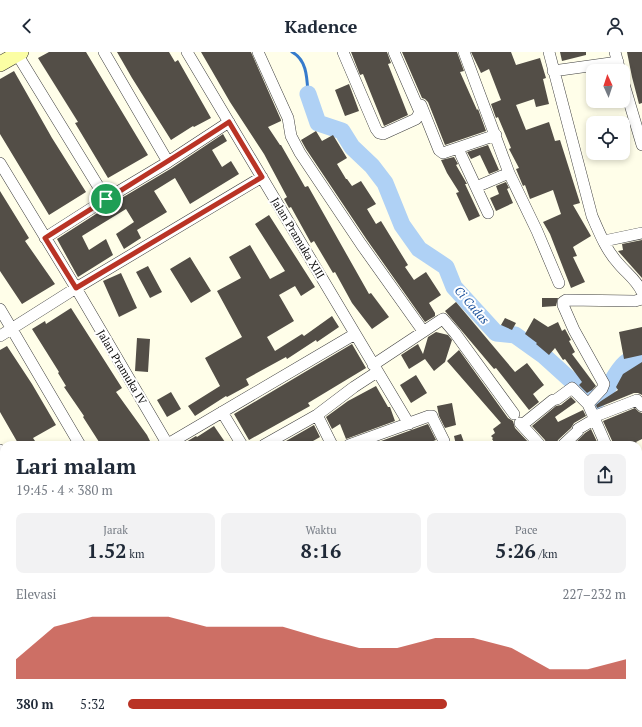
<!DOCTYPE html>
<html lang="id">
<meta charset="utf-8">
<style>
body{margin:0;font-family:"PT Serif",serif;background:#f2f2f3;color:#1f2937;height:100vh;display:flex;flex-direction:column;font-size:15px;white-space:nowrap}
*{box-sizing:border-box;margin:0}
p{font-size:13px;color:#747a83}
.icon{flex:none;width:22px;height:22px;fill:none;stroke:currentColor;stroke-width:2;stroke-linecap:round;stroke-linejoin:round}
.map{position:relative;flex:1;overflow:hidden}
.sheet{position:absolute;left:0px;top:389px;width:642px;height:286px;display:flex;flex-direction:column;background:#fff;border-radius:12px 12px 0 0;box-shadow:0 2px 6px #0003}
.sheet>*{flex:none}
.needle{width:26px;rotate:357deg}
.tools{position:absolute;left:586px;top:12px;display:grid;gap:8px}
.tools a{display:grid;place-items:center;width:44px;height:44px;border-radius:8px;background:#fff;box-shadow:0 2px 6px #0003;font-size:20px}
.pin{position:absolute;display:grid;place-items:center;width:34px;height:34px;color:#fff;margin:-17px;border:2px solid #fff;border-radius:50%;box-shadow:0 1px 4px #0007}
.round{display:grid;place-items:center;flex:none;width:42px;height:42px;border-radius:8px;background:#f2f2f3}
.headline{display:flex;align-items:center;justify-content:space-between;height:68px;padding:0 16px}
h1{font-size:22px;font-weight:600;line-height:30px}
.metrics{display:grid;grid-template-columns:repeat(3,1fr);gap:6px;height:68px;padding:4px 16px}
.metrics div{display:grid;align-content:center;border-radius:8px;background:#f2f2f3;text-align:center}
.metrics b{font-size:20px;font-weight:600}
.metrics small{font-size:11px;font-weight:400}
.metrics p{font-size:11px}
.chart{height:112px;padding:8px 16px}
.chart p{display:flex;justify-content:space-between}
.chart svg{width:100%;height:72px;margin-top:4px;fill:#b93325;opacity:.7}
ul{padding:0 16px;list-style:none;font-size:13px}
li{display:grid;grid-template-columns:64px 48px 1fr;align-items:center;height:30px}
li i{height:10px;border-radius:5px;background:#b93325}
header{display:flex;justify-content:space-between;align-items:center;height:52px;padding:0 16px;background:#fff;font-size:18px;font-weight:600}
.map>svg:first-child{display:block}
</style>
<header><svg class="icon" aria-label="back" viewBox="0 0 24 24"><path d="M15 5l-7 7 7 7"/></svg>Kadence<svg class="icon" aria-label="person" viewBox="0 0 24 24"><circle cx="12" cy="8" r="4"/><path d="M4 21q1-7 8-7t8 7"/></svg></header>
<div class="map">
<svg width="642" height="675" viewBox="0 0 642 675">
<rect width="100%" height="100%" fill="#fffee9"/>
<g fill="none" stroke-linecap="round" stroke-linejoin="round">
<path stroke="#367bcc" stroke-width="3" d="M292,0c15,8 15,26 16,42"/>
<path stroke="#afd1f5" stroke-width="17" d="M308,42l10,29 24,8 10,16 20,19 13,17 17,42 17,24 27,18 8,20 42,46 19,2 28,20 52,47c2,-2 5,-4 7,-6 9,-8 24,-53 40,-29"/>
</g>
<path fill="#534e47" d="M49,0h37l62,103 -40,23 -33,-55 3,-1 -40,-64z
M117,0h52l6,10 3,-2 33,58 -17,9 -1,-1 -22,14 -39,-62z
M201,0h50l30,68v1l-13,6 12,18h1l24,42 3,-1 61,108 2,-1 18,24 -17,12 -20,-26 -17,-31 -2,1 -19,-32 -3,2 -20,-36 -2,1 -5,-9 3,-2 -23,-43 -34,-52z
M351,0h36l4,11 -3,1 20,51 -24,11 -21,-52 -3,1z
M402,0h55l7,19 -4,1 17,38 1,-1 8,22 -41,14 -17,-43 -3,-3 -3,-1z
M471,0h40l5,13 24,-7 6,20 -3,1 6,25 -13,3 -2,-8 -18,6 10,25 23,-8 6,19 5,-1 20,63 -7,2 18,31 -18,11 4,9 -4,1 12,25 -14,6 -21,-54 -7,-12 18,-8 -8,-24 -23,9 -5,-14 -2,1 -7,-17 3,-1 -10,-19 2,-1 -13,-31 -2,1 -5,-14 10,-4 -12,-31 -8,4z
M560,0h26v3l-24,6z
M627,0h15v51l-3,1 -7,-27z
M14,19l38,67 34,54 -37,23 -49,-81v-55z
M349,32l10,27 -14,5 -10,-26z
M316,79l6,10 11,-6 14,23 -10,6 9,15h1l5,7 9,-5 15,23 -9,5 9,15 5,-3 27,44 -3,2 9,13 12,-8 15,23 -12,8 6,10v3l-10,6 -58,-82 -61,-91 -5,-9z
M223,82l4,7 -15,9 10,17 9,-6 8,13 -49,30 -15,-26 -21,13 13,21 -30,18 4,8 -17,11 -8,-15 18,-12 -8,-13 -44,27 7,14 17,-11 7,16 -35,22 -21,-38 53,-34 62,-37z
M488,93l11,25 -10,4 -9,-19 -9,4 -4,-7z
M454,105l4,7 -2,1 11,19h-2l15,32 -11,5 -13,-28 3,-1 -12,-19 -6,-13z
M506,130l3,6 -2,1 6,14 -17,8 -6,-13 9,-4 -3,-8z
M0,139l29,47 -4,3 30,43 -33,20 -22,-33z
M269,163l46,72 -14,9 -6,-10 -16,9 15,26 -27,16 8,14 27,-17 2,2 28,-20 7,11 -22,15 -1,-2 -29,19 -1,-2 -40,22 3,6 -22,12 -1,-1 -31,20 -7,-10 32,-20 -15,-28 37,-21 -25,-46 24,-13 -12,-21 21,-12 20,34 15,-8 -30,-47z
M642,188v38l-24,-27 5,-1 -1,-6z
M190,205l21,34 -20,12 -21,-34z
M148,214l14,26 -12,6 -14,-26z
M121,221l16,35 -18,9 -16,-36z
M542,246h16l-2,8 -14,1z
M456,250l59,70 12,-9 17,22 -11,9 6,8 -10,8 -33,-42 -2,1 -49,-58z
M71,256l51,80 -6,4 31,43 5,10h-51l-18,-28 1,-1 -20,-29 2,-1 -8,-13 1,-1 -27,-43 13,-8 1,3z
M505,266l11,5 -4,7 -11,-5z
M534,266l14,9 10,-5 4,9 3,-2 6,11 -2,1 6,11 -3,2 24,32 -4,4 -5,3 -8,-8 3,-3 -17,-23 -2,1 -8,-12 -6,7 -13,-11 1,-1 -12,-9z
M642,275v28l-18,4 -5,-27z
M436,280l12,3 4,5 -7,22 -11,9 -9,-12 -16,10 -8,-14 17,-11 5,10 5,-17z
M137,286l13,1 -2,33 -13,-1z
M352,292l14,24 -58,35 2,3 -61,34 -15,-26z
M7,294l25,38 24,41 -23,13 2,3 -7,4h-9l-19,-33v-62z
M459,298l49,68 5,3 2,7 16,17h-35l-4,-6 1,-1 -2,-2 4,-3 -2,-4 8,-6 -54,-62z
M642,310v33l-4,-2h-4l-37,15 -1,-3 5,-4 17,-11 -2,-3 7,-13z
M416,323l11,18 -16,10 -11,-18z
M376,334l12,21h2l5,14 -49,18 -6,-15 -8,5 -6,-12 22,-16z
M171,340l10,17 -14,8 -10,-17z
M571,345l5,5 -21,15 3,5 25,-12 3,6 -12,7 -3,5 -13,12 -2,5h-9l-2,-5 -13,-14 24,-20 5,-1z
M452,351l4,22 -11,3 -6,-12 -2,-10z
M635,356l4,4 3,1v26l-6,3 2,3h-15l-2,-3 -7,3 -11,-24z
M428,372l8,16 -13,5h-53z
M314,373l6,12 -14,8h-27z
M214,374l11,16 -6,3h-38l15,-9 1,1z
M591,377l7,15 -25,1 12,-12z
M461,382l4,11h-9l-2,-9z"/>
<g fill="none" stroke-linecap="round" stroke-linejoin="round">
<g stroke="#3e3e3e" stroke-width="12">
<path id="street" d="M187,0l222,372
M258,0l30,66 3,18 9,17 61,91 62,87
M343,0l33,77 3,4 4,1 33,-15 4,-7 -26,-60
M464,0l45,121 28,58 22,52
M549,0l43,164c7,16 14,34 26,47 8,10 18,16 24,29
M615,0l5,19
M17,2l89,145 62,-37 -64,-110
M553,19l65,-9
M623,29l19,64
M421,53l18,45 4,3 53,-18
M461,103l27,58
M168,110l61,-40
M0,111l76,125 92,157
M476,135l33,-14
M45,186l61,-39
M604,189l38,-8
M0,257l80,136
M0,284l76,-48 186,-111
M373,313l68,-45 2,-1 12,14 59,81
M222,360l20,33
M317,363l15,30
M593,365l44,-17 5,6
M520,371l20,22
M522,373l31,-25 4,-1 15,-11 16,16
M168,392l187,-110
M264,393l53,-30 37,-28 23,-15
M349,393l80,-29h3l1,3 11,22
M563,393l15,-14v-2l17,-10
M606,393l-18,-41 14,-15 2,-5 -30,-54 -11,-25v-3l3,-2 69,1 7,-2
M0,398l4,7
M638,424l4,10
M638,483l4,-3
M638,505l4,3
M638,527l4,-2
M0,535l4,7
M638,553l4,6
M638,660l4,-3
M160,671l2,4
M591,671h12
M342,675l12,-4
M550,675l6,-4"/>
</g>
<g stroke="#2d2d2d" stroke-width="16">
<path id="secondary" d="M0,12l21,-12"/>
</g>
<use href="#street" stroke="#fff" stroke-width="11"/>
<use href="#secondary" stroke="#fbfea4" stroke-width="15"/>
</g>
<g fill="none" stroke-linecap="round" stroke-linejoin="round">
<g stroke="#fff" stroke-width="8">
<path id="route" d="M229,70l33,55 -186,111 -31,-50c61,-39 123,-76 184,-116z"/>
</g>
<use href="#route" stroke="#b93325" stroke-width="5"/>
</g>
<g text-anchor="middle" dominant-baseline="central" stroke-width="4" stroke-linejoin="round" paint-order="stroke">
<g font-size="11" fill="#0b0b0b" stroke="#fff">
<text transform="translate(298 186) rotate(59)">Jalan Pramuka XIII</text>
<text transform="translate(122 315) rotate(59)">Jalan Pramuka IV</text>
</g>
<g font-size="12" font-style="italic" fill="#164e9a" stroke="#fff">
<text transform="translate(472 253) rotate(49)">Ci Cadas</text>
</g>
</g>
</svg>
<div class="tools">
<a><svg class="needle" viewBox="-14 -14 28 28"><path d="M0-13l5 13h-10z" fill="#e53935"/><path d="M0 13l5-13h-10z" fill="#747a83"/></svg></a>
<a><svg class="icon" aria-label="locate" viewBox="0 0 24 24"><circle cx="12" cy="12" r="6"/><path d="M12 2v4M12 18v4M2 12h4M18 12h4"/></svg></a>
</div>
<div class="pin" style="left:106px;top:147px;background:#1e9e55"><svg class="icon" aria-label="arrive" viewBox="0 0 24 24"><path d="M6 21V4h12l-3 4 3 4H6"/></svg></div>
<section class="sheet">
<div class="headline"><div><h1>Lari malam</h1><p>19:45 · 4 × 380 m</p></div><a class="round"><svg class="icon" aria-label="share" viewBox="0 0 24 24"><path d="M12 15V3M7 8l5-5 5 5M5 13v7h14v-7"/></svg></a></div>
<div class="metrics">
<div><p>Jarak</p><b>1.52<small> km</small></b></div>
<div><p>Waktu</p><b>8:16</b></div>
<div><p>Pace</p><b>5:26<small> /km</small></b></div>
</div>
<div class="chart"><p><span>Elevasi</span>227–232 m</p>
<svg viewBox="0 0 160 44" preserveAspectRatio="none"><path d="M0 44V32L10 12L20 6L30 6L40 6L50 12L60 12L70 12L80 19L90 25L100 25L110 19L120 19L130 25L140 38L150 38L160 32V44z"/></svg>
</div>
<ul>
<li><b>380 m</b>5:32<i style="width:64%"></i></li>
</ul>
</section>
</div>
